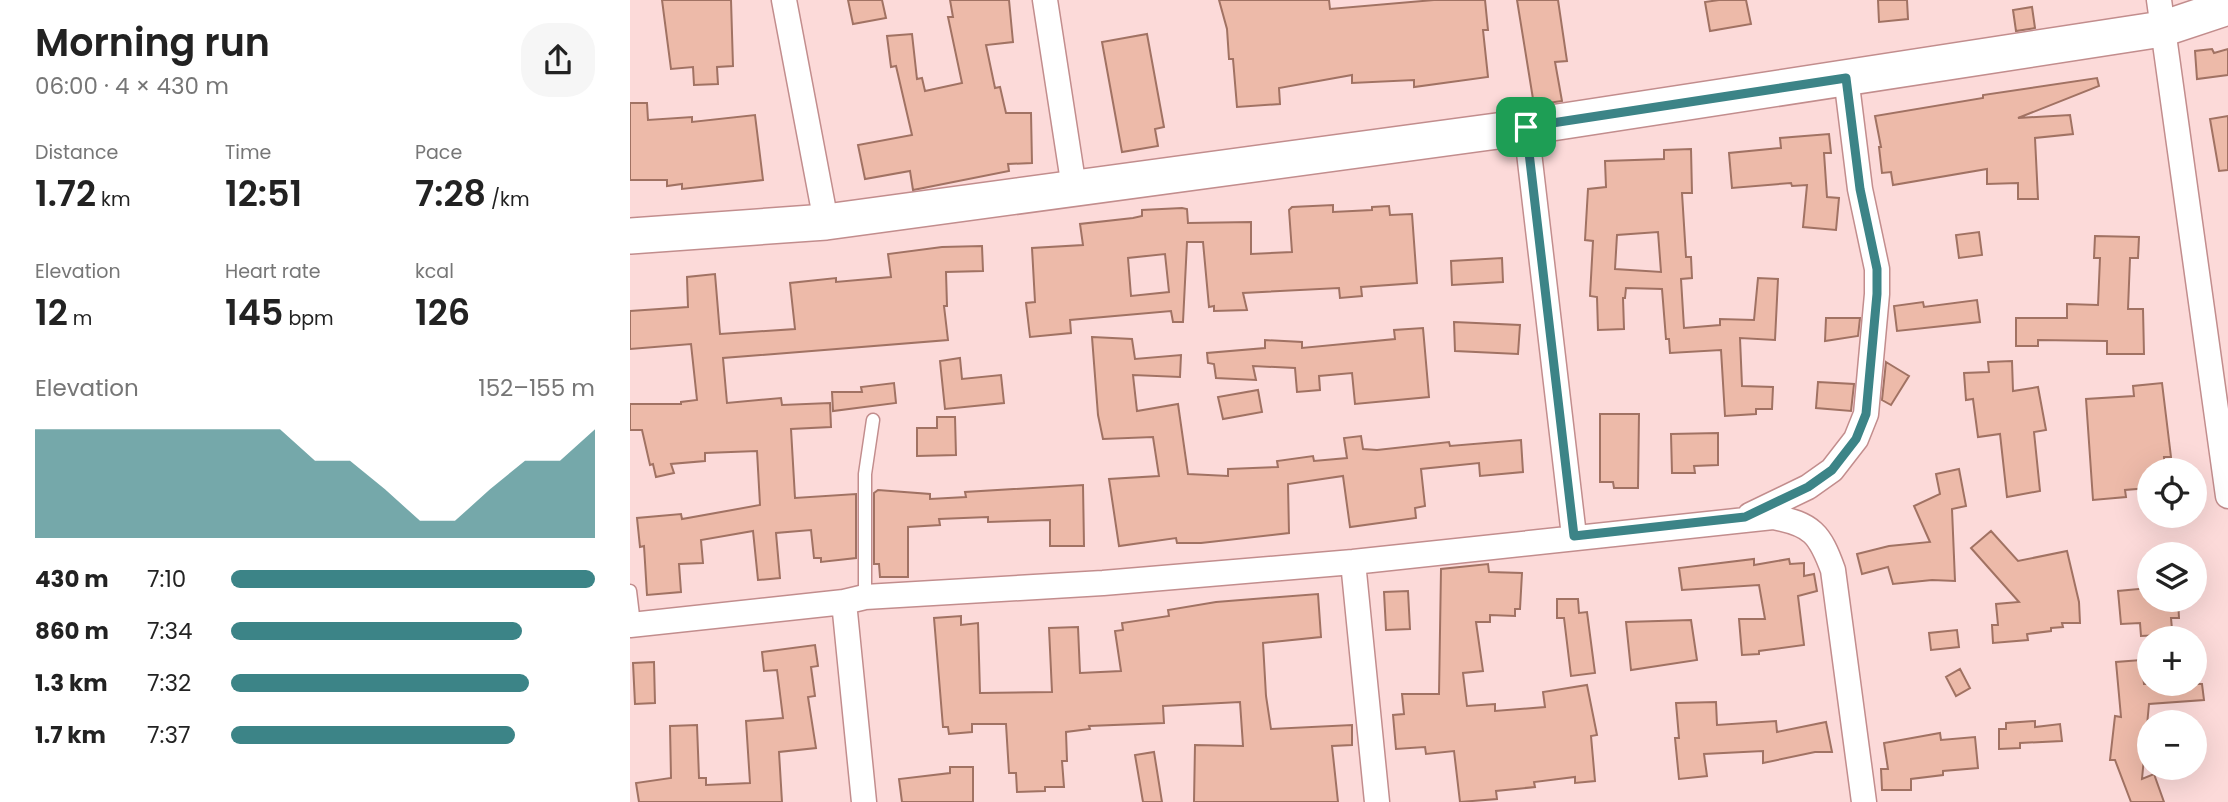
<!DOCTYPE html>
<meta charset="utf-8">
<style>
body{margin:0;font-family:Poppins,sans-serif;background:#f6f6f6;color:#222;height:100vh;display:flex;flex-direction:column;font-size:26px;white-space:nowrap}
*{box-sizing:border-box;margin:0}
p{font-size:23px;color:#767676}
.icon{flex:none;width:38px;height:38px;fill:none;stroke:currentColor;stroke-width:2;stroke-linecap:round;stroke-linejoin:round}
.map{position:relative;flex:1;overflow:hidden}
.side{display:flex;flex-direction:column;background:#fff;width:630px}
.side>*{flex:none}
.buttons{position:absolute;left:1507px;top:458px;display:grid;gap:14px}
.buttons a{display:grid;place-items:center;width:70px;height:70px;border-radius:50%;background:#fff;box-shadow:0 7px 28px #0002;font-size:35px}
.pin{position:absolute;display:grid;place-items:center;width:60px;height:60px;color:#fff;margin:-30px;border-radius:14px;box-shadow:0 4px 10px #0006}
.round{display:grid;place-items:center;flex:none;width:74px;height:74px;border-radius:28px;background:#f6f6f6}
.head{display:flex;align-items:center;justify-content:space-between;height:119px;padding:0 35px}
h1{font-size:38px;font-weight:600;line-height:52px}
.stats{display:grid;grid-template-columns:repeat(3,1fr);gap:10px;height:119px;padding:7px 35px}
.stats div{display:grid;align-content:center}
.stats b{font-size:35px;font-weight:600}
.stats small{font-size:19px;font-weight:400}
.stats p{font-size:19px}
.chart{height:196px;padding:14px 35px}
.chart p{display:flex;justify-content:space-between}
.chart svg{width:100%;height:126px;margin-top:7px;fill:#3c8487;opacity:.7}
ul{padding:0 35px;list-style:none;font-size:23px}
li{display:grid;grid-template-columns:112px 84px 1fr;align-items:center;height:52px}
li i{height:18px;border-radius:9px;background:#3c8487}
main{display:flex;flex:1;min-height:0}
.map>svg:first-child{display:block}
</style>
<main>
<section class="side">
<div class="head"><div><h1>Morning run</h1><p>06:00 · 4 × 430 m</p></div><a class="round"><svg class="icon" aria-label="share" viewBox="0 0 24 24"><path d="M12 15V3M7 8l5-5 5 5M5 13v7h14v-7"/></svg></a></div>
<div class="stats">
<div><p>Distance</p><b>1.72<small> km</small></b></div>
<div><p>Time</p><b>12:51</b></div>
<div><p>Pace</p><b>7:28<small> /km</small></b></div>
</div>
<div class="stats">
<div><p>Elevation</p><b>12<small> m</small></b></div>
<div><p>Heart rate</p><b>145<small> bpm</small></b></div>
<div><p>kcal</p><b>126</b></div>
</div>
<div class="chart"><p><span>Elevation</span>152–155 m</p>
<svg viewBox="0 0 160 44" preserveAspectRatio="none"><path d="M0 44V6L10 6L20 6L30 6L40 6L50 6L60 6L70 6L80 17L90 17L100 27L110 38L120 38L130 27L140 17L150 17L160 6V44z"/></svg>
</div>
<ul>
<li><b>430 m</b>7:10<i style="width:100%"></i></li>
<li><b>860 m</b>7:34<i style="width:80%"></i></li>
<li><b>1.3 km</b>7:32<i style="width:82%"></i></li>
<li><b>1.7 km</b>7:37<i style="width:78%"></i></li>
</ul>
</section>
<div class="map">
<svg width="1598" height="802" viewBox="0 0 1598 802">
<rect width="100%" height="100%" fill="#fcdad9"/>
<path fill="#edbaa9" stroke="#a17263" stroke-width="2" fill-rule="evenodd" d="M32,0h69l2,66 -16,1 1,17 -24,1 -1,-18 -22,2z
M218,0h34l4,18 -33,6z
M320,0h59l4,42 -27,3 9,43 5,-1 6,26h25l1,50 -24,1 1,7 -96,19 -3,-19 -45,8 -7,-34 54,-10 -16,-69 -5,1 -4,-31 25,-2 5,45 5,-1 3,13 37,-8 -14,-66h5z
M589,0h110l1,9 104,-9h51l3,30h-5l5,47 -74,10v-7l-62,3v-8l-73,13 1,16 -43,3 -4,-48h-4l-2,-30z
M887,0h41l9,61 -12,1 7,39 -28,4z
M1089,0h27l5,24 -41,7 -5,-29z
M1248,0h29l1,19 -29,3z
M1402,7l3,21 -19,3 -3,-21z
M517,34l17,93 -9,2 3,17 -36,6 -20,-110z
M1582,49l2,4 14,-4v26l-31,4 -2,-28z
M1467,78l2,8 -81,32 52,-3 3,19 -38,4 3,61h-20v-16l-31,1v-15l-94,16 -2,-13 -9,1 -3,-26h2l-6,-31 108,-18v-3z
M0,103h17l1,17 44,-3v5l63,-7 8,65 -81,9v-5l-15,2v-6h-37z
M1598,116v54l-9,1 -9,-52z
M1199,134l2,19h-7l3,44 12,1 -3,32 -33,-3 4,-42 -15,1 -1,-3 -59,5 -3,-35 52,-5 -1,-10z
M1061,149l1,44h-10l4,64h5l1,21 -11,1 3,49 36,-3v-6l34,1 4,-42 20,1 -3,61 -35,-2 2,48 31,1 -1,22h-16v5l-31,2 -4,-66 -51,3 -1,-14h-3l-4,-50 -36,-1 -1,10h-2l1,31 -26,1 -1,-33 -7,-1 3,-55 -8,-1 3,-51 18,-2 -1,-26 59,-2v-9zM1028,232l3,40 -46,-3 2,-34z
M703,205v7l39,-2v-3l17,-1 1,9 22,-1 5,69 -56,4 1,9 -22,2 -1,-10 -96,5 4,17 -33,1v-5l-5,1 -6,-65h-16l-4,80h-10l-2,-11 -101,9 1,13 -41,4 -4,-34 9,-1 -3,-54 51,-3 -3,-21 53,-6 9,-2v-6l40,-2 5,1 1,14 63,-1v32l41,-2 -3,-42 3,-3zM535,254l4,38 -38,4 -3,-38z
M1349,232l3,23 -23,3 -3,-23z
M1465,236l44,1 -1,21h-8l-2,51h15l1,45h-37v-13l-69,-1v6h-22v-28h51v-14l31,1 2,-47h-6z
M352,246l1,25 -37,1 1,34h-3l4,34 -225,18 4,45 54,-5 1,7 48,-2 1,24 -40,2 4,69 61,-4v64l-35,4v-4h-7l-3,-28 -35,3 4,45 -22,2 -5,-49 -52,9 2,23 -24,1 2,28 -34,3 -3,-49 -4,1 -3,-29 44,-4 1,5 78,-14 -3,-54 -52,2v8l-34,3 3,9 -18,4 -3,-13 -3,1 -8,-35h-12v-26h51v-2l16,-2 -6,-56 -61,5v-38l58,-4 -1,-30 28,-3 5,60 75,-5 -5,-46 46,-5v4l55,-5 -3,-23 54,-7z
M872,258l1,24 -51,3 -1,-24z
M1347,300l3,22 -83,9 -3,-25 29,-4 1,5z
M1196,318h34l-2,18 -33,5z
M824,322l66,3 -2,29 -63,-3z
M793,328l6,69 -74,7 -3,-31 -33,3 1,14 -23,2 -2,-24 -42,-2 3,14 -40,-2 -2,-14 -6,-1 -1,-10 58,-5v-8l37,2v6l93,-9 -1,-9z
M462,337l40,2 3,20 46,-4 -1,22 -47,-2 4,36 41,-7 10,70 40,2v-7l50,-2 -1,-6 36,-5 1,5 33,-3 -3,-20 17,-2 2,13 14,1 72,-8 1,4 71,-6 2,32 -43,4 -1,-13 -58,6 4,37 -10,2 1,10 -66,9 -7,-51 -55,8 1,49 -88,10h-24l-1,-5 -57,8 -10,-67 50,-3 -6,-39 -50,2 -5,-24z
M330,358l2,21 39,-4 3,28 -59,6 -5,-48z
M1382,361l1,30 25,-4 8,43 -12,2 6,59 -33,6 -7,-63 -22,3 -5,-38 -7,1 -2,-27 25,-1 -1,-10z
M1256,362l23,14 -18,29 -9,-5z
M1188,382l36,2 -3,27 -35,-3z
M264,383l2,20 -63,8 -1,-19h30l-1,-5z
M1532,383l9,74h-7l1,14h-16v17l-24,2 1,7 -33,3 -7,-101 48,-3 -1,-10z
M628,390l4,22 -39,7 -5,-22z
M970,414h39l-1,74h-24l-1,-6h-13z
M307,417h18l1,38 -39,1v-28h20z
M1088,433v32l-24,1 1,7h-23l-1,-39z
M1329,469l7,37 -14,3 3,72 -23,-1 -39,4 -5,-17 -26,7 -5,-20 32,-8 41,-4 -16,-36 26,-12 -4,-20z
M453,485l1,61h-34v-26l-62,2v-5l-49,2 1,6 -32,2v50h-28l-1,-13h-5v-71l4,-3 52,4v5l36,-2 -1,-5z
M1361,531l27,30 49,-10 12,51 1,21h-18l1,4 -12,1v3l-24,3 1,6 -35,3 -1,-18h6l-2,-21 23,-2 -48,-54z
M1124,559v6l35,-6 1,5 14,-1v13l10,-2 3,17 -19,5 6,49 -45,6v3l-17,1 -3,-36h26l-6,-34 -77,5 -3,-22z
M858,564l1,8 33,1 -2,36h-5v7l-25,-1v7h-14l7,49 -20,2 4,33 28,-2v7l50,-4 -2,-15 44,-7 10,50 -6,1 4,45 -20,2v-6l-41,5 1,5 -39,4 1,8 -37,3 -6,-51 -28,3 -1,-7 -29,2 -3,-34 11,-1 -2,-20h37l2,-125z
M1519,588v12h29l1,18h-8l1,11 -10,1v5l-21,1 -1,-13 -19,1 -3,-33z
M778,591l2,38 -24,1 -2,-38z
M688,594l3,43 -58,6 3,53 5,33 81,-4v20l-20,1 6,56h-144l1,-57 48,1 -3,-44 -77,4 1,17 -75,3 1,3 -24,3 1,29h-5l2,26h-19v4l-28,1 -1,-19h-7l-3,-49h-34v8l-23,2 -1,-7h-5l-9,-109 27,-2v9l17,-2 2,70 72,-1 -3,-64 29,-1 2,46 41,-2 -6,-40 8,-1 -1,-7 47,-7 -1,-6 48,-8z
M927,599h21l1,14 8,-1 8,61 -24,3 -7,-58h-7z
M1061,620l6,40 -66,10 -5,-48z
M1327,630l2,17 -28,3 -2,-17z
M185,645l3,21 -7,1 4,29 -7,1 8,51 -37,4 3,50h-143l-3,-19 35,-5 -1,-52 27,-1 2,53h7v7l44,-2 -4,-62 37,-3 -6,-48 -13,1 -2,-19z
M1511,660l3,24h58l2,16 -55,4 -7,75 12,-5 10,28h-33l-16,-42h-5l5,-44 6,1 -5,-55z
M24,662l1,41 -20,1 -2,-41z
M1330,669l10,19 -14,8 -10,-19z
M1086,702l1,23 59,-4 1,11 49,-10 6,30h-17l-52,11v-12l-59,3 3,22 -28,3 -4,-41h4l-3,-35z
M1405,721v6l25,-3 2,17 -42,2v5l-21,1v-20h7v-6z
M1310,733l1,7 34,-3 3,31 -35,3v4l-32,4v11h-29l-1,-21h7l-4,-26z
M524,752l8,50h-19l-8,-47z
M320,767h23v35h-71l-3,-23 51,-6z"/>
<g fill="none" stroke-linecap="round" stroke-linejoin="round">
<g stroke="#c28d8d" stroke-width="15">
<path id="lane" d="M0,591l4,33
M235,597v-123l8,-54"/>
</g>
<g stroke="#c28d8d" stroke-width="27">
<path id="street" d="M154,0l42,222
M415,0l29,188
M1529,0l69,496
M896,127l48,409
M1120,515l58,-28 24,-17 24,-31 10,-25 11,-120v-25l-17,-80 -14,-112
M723,562l24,240
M214,602l20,200
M0,625l214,-23 21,-5 238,-14 250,-21 420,-45c39,7 47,17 60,53l31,232"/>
</g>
<g stroke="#c28d8d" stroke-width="38">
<path id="secondary" d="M0,236l196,-14 700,-95 636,-98 66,-22"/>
</g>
<use href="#lane" stroke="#fff" stroke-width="12"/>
<use href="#street" stroke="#fff" stroke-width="24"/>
<use href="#secondary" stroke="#fff" stroke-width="35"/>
</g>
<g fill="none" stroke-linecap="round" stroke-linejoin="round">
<g stroke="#fff" stroke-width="14">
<path id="route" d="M1216,78l14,111 17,80v25l-11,120 -10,25 -24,31 -24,17 -63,30 -171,19 -48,-409z"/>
</g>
<use href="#route" stroke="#3c8487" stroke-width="9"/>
</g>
</svg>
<div class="buttons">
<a><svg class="icon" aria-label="locate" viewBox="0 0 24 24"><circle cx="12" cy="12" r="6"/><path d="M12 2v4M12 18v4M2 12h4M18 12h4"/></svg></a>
<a><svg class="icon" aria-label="layers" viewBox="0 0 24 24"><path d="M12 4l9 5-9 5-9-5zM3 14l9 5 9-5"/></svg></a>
<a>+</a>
<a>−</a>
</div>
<div class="pin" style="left:896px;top:127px;background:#1e9e55"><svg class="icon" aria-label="arrive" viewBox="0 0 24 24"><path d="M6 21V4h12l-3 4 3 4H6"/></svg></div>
</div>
</main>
